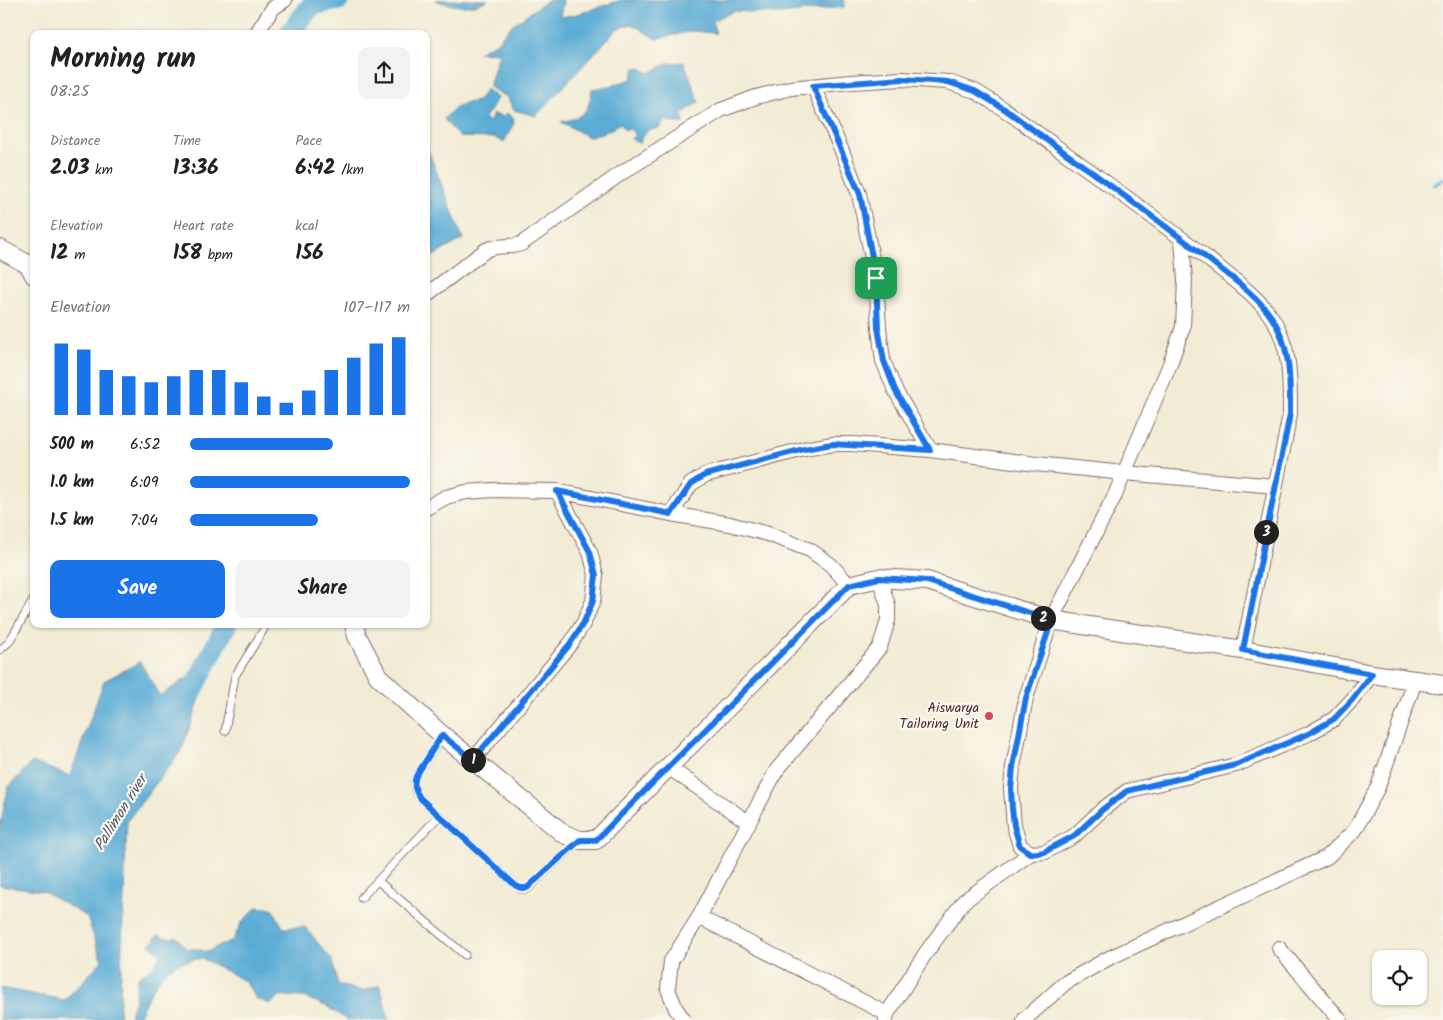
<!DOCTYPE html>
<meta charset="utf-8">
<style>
body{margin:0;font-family:Kalam,sans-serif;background:#f2f2f2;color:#222;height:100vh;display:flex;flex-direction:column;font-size:19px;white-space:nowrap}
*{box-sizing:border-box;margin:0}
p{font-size:16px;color:#767676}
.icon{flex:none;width:28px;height:28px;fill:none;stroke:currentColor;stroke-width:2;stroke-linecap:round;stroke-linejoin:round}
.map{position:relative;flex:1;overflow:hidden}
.details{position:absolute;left:30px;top:30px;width:400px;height:598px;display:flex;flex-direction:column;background:#fff;border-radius:10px;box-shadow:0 1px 4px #0004}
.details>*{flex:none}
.tools{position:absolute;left:1372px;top:950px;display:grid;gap:10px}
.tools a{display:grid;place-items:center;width:55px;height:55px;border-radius:10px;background:#fff;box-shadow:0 1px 4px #0004;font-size:25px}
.pin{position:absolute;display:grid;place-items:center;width:42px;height:42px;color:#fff;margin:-21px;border-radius:10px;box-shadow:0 2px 8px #0006}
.km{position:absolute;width:25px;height:25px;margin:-12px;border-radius:50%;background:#222;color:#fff;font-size:14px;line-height:25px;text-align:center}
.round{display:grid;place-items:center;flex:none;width:52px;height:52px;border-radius:10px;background:#f2f2f2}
.head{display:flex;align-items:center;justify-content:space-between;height:85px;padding:0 20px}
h1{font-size:28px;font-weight:600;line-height:38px}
.metrics{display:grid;grid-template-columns:repeat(3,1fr);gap:8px;height:85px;padding:5px 20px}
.metrics div{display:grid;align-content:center}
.metrics b{font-size:21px;font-weight:600}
.metrics small{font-size:14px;font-weight:400}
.metrics p{font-size:14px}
.chart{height:140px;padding:10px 20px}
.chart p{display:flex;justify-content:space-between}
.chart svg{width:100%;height:90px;margin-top:5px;stroke:#1a73e8;stroke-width:6}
.action{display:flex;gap:10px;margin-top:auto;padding:10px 20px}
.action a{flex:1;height:58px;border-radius:10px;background:#1a73e8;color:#fff;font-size:20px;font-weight:600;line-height:58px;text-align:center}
.action a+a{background:#f2f2f2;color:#222}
ul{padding:0 20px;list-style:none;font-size:16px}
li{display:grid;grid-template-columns:80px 60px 1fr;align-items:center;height:38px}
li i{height:12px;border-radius:6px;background:#1a73e8}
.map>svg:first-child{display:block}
</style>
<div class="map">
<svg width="1443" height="1020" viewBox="0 0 1443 1020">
<rect width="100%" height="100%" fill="#fbf7ec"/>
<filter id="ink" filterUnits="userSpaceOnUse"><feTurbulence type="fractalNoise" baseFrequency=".02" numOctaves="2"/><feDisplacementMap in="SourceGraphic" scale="10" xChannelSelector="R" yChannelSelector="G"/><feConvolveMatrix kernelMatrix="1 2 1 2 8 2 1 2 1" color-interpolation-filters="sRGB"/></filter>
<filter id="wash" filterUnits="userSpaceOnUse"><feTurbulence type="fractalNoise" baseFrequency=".0096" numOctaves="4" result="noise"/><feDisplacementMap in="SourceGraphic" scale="20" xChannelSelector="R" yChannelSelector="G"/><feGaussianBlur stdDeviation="1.12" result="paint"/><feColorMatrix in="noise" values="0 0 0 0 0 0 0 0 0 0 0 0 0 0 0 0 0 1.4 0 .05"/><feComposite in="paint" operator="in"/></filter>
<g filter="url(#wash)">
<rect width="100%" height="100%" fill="#f2ecd5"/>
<path fill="#5aacd5" stroke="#526680" d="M435,0h53c-19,9 -33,7 -53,0z
M548,0h15l-3,17 18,-3 43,-14h224l-1,7 -65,7 -45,-3 -22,10 4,12 -24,-2 -36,8 -24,-15 -15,5 -81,87 -22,-6 -7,-13 -18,-10 10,-34 -21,-1 18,-9 16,-18z
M684,62l15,40 -17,12 2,9h-9l-9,-3 -7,8 -10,2 -7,6 -2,7 -4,-1 -5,-4 4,-2 -4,-7 -6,1 -5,-7 -10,7 -21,7 -28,-15c23,-5 28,-10 31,-33l18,-3 22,-7 3,-11h6l8,5 20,-10z
M486,89l11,9 -6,12 -7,8 6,4 3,-8 11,3 3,-4 6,5 1,5 -10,19 -9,-4 -36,-1 -15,-18c11,-13 17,-16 34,-18z
M426,145l37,94 -37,21z
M214,660l-33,91 -54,70 -8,199h-119v-32l65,12 37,-39 -15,-44 -44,-26 -43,-6v-58l8,-39 24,-26 38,14 34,-95 36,-19 20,34z
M257,907l16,2 10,19 22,-1 27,33 6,25 24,6 18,-6 9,35h-42l-21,-14 -22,-9 -24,-1 -9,8 -15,-5 -10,-17 -44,-24c-8,2 -20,3 -27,7 -18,11 -30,36 -38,55h-8l6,-22 3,-21 15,-10 8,-13 -11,-9 8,-10 8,3 11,-1 9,12h10l12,3 6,-4 19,-8 9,-18z"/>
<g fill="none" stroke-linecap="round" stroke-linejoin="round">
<path stroke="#5aacd5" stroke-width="4" d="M1434,185l9,-6"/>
<path stroke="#5aacd5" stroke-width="21" d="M289,34l23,-29 27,-5
M193,690l34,-66"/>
</g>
</g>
<g filter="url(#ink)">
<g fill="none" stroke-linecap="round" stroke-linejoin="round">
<g stroke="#856766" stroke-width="9">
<path id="service" d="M0,650l9,-8 25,-43
M225,731l10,-55 32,-52
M442,736l-26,40c-3,9 -1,15 4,22l96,88 5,3h6l52,-48
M378,881l87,74
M361,898l78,-82"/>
</g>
<g stroke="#856766" stroke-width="16">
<path id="minor" d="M256,34l17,-26 12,-8
M813,86l29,65 17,43 17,84 3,50 4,33 12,29 35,60
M1182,239l3,41 -2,47 -13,37 -55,131 -64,125 -25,78 -13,69 -2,22 3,37 6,20 11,7 14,-1 29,-16 29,-27 24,-18 109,-26 72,-31 26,-15 18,-19 20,-26
M426,295l60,-45c12,-6 23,-2 35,-6l102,-72 98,-62 35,-13 35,-9 59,-6 52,-3 46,3 27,9 30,19c68,49 137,97 203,149 22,18 48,35 64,59 19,28 18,63 18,96l-47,236
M426,508l20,-11 20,-5 28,-2 63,1 114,23 59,10 38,10 42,16 21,15 18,20
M671,514l20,-30 14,-9 99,-26 29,-5h19l78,6 106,14 88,9 152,13
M473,760l98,-117 13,-21 9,-21 3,-26 -6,-23 -33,-61
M668,767l80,55
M699,917l188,97
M1279,948l61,72
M684,1020l-8,-11 -8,-20 3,-28 28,-44 77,-146 104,-124 8,-27v-15l-9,-27
M886,1020l1,-6 38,-60 39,-53 67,-48
M1024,1020l41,-37 44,-25 218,-101 28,-27 23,-43 37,-106"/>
</g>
<g stroke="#856766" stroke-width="20">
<path id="tertiary" d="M0,249l29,16 5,10
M354,624l3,12 21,40 64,59 122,99 16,6h16l253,-255 30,-7 48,3 124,39 192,30 129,24 71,10"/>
</g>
<use href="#service" stroke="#fff" stroke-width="7"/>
<use href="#minor" stroke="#fff" stroke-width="14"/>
<use href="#tertiary" stroke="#fff" stroke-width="18"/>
</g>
</g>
<g fill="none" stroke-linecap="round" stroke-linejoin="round" filter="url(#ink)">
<g stroke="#fff" stroke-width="10">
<path id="route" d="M902,79l46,3 27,9 31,19c67,49 136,97 202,149 22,18 48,35 64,59 19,28 18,63 18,96l-47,236 129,24 -20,26 -18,19 -26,15 -72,31 -109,26 -24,18 -29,27 -30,16 -13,2 -11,-8 -6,-20 -2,-18 -1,-19 2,-22 13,-69 26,-78 -125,-39 -48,-3 -30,7 -253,255h-16l-53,48h-6l-5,-2 -96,-88c-5,-7 -7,-13 -4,-22l26,-41 31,25 97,-116 14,-22 9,-21 3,-26 -6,-23 -33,-61 114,23 20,-30 14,-9 99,-26 28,-5 98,6 -35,-60 -11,-29 -6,-33 -2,-50 -16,-84 -47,-108z"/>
</g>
<use href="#route" stroke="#1a73e8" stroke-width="6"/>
</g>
<circle fill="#d1495b" stroke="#fbf7ec" stroke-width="2" cx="989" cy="716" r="5"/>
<g text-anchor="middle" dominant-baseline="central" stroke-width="4.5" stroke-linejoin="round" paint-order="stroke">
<g font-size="14" fill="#4a1f2b" stroke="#fbf7ec" text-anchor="end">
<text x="979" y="708">Aiswarya<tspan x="979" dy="16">Tailoring Unit</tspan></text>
</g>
<g font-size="15" font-style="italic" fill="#50576f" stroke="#fbf7ec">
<text transform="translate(121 813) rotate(-58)">Pallimon river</text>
</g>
</g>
</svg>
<div class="tools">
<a><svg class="icon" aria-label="locate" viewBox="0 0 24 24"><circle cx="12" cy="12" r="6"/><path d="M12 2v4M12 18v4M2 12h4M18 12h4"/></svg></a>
</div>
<div class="pin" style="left:876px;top:278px;background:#1e9e55"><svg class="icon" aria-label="arrive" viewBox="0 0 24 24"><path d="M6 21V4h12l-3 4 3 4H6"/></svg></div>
<b class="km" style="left:473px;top:760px">1</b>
<b class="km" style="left:1043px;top:618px">2</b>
<b class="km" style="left:1266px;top:532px">3</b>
<section class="details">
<div class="head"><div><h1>Morning run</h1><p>08:25</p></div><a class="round"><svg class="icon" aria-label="share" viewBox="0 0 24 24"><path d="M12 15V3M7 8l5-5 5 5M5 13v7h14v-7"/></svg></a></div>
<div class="metrics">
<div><p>Distance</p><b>2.03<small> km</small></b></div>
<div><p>Time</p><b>13:36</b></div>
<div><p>Pace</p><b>6:42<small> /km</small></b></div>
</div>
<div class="metrics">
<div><p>Elevation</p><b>12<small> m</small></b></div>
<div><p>Heart rate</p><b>158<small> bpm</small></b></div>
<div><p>kcal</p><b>156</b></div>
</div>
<div class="chart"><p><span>Elevation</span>107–117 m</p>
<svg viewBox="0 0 160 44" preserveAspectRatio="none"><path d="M5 44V9M15 44V12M25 44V22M35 44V25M45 44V28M55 44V25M65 44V22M75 44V22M85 44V28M95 44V35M105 44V38M115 44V32M125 44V22M135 44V16M145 44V9M155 44V6"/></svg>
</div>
<ul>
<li><b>500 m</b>6:52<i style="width:65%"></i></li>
<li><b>1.0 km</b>6:09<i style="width:100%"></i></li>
<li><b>1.5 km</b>7:04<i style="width:58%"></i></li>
</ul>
<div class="action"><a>Save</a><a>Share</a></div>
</section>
</div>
